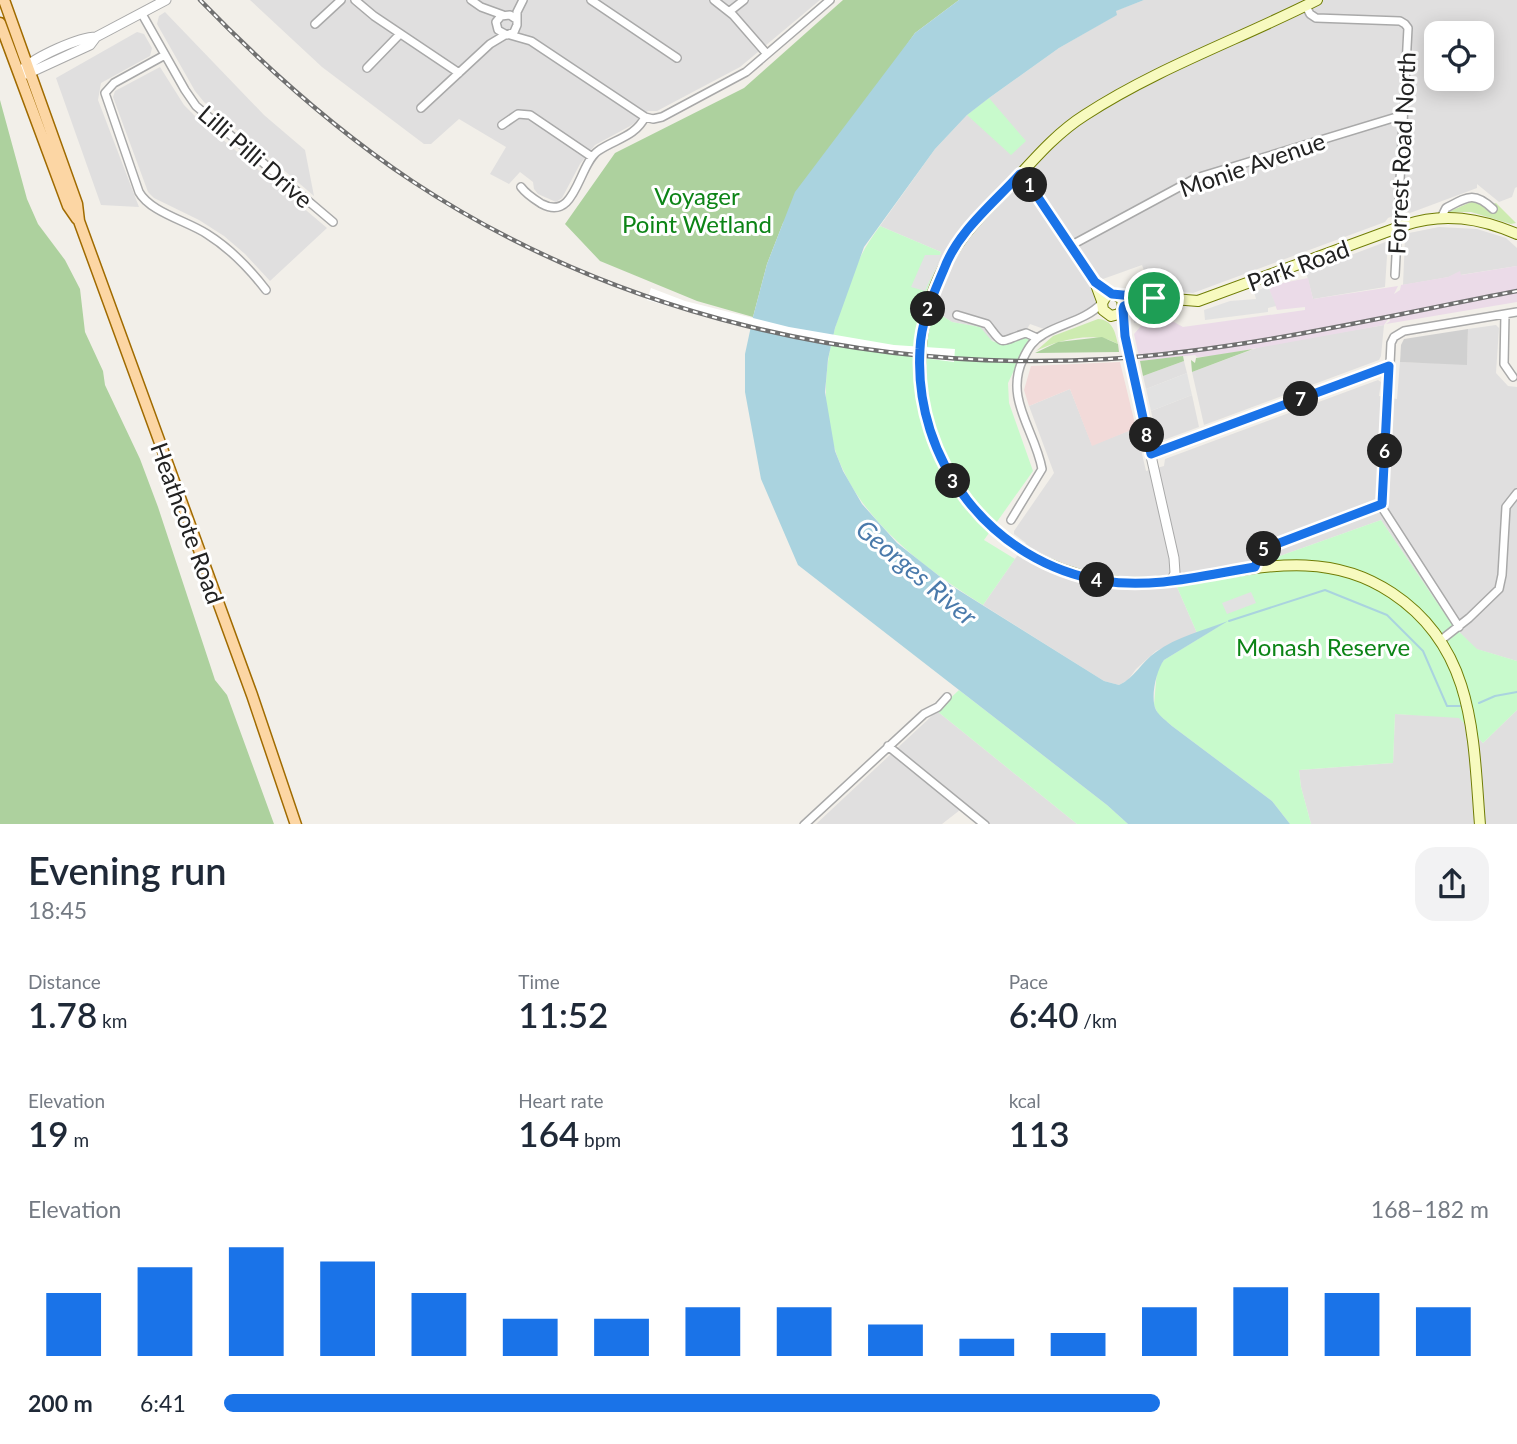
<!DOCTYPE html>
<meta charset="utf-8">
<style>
body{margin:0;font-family:Lato,sans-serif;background:#f2f2f3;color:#1f2937;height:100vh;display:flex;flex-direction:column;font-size:26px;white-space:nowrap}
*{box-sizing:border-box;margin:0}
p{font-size:23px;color:#747a83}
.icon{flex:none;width:38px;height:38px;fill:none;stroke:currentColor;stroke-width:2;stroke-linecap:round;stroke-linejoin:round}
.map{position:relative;height:824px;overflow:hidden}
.details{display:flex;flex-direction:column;background:#fff;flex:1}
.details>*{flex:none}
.tools{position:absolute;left:1424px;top:21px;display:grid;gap:14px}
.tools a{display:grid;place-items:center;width:70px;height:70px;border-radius:14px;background:#fff;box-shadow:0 4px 18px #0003;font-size:35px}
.pin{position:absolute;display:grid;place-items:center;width:60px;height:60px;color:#fff;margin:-30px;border:4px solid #fff;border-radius:50%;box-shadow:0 2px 7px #0007}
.km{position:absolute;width:35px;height:35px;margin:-18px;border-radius:50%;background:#222;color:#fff;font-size:19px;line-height:35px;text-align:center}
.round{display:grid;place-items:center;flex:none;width:74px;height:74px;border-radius:21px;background:#f2f2f3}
.summary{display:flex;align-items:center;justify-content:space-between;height:119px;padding:0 28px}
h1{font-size:38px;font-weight:600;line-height:52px}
.figures{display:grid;grid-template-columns:repeat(3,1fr);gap:10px;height:119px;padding:7px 28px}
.figures div{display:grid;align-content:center}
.figures b{font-size:35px;font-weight:600}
.figures small{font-size:19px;font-weight:400}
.figures p{font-size:19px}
.chart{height:196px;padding:14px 28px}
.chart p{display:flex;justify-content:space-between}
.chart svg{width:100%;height:126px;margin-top:7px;stroke:#1a73e8;stroke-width:6}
ul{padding:0 28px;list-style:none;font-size:23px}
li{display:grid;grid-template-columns:112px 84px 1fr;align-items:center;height:52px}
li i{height:18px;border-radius:9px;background:#1a73e8}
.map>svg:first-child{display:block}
</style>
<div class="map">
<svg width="1517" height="825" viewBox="0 0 1517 825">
<rect width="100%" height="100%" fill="#f2efe9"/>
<path fill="#e0dfdf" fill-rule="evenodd" d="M250,0h570l-80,67 -83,44h-9l-16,14 -37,20 -15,19 -18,34 -6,4 -18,-8 -4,-5 -1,-7 -13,-10 -11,12 -19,-10 16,-27 -47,-28 -28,25h-7l-102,-77z
M1144,0h373v187l-2,1 -3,9 -13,5 -22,-18v4l-67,25 -4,-2 -18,7 -3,4 -192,71 -42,-4 -9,-24 -53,19 9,14 -10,14 -44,17 -14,-5 -8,13 -20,7 -14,-5 -8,-12 -28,-5 -30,-19 19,-51 -61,-26 55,-77 32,-34 22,-17 70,-50 57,-33 -1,-4zM1437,33h45v46h-45z
M165,12l99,103 41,35 9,46 -110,-94 -9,-11 -38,-67 2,-8z
M137,32l7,2 8,14 -2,8 -49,27 -3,17 41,107 -38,-2 -45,-127z
M160,67l24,38 11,11 132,112 -57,53 -25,-27 -21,-18 -25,-16 -45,-22 -6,-6 -35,-95 2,-6z
M1439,227l38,2 29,9 11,10v18l-57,9v-3l-11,5 -46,8 2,-47 4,-5z
M1388,241l-3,46 -72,12 -7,-27z
M1384,325l-3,31 -2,4 -175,65 -12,-53 70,-26z
M1496,325l3,3 -3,45 12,13 9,1v274l-41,-12 -23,-23 -72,-106 -104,37 -33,18 -67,12 20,46 -41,18 -20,18 -8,11 -9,5 -15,-4 -121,-76 43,-62 -12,-9v-3l40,-58 -25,-67 41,-17 22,56 44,-17 10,43 18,-5 1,-7 213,-79 3,2 -2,14 18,3 3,-37 67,2 1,-35z
M1184,361l3,12 -41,16 -3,-13z
M1192,395l7,32 -38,14 -4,-2 -6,-28z
M1517,710v114h-206l-10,-37 -2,-17 94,-7 2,-49 64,3 24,26z
M937,711l140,113h-99l-18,-14 -18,14 -127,1z"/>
<path fill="#f2dad9" d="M1120,362l16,66 -44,18 -22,-57 -41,17 -5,-16 7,-24z"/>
<path fill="#ebdbe8" d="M1517,266v36l-131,22 4,-3 -1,-3 -5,7 -171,31 -16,1 -2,-2 -55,6 -6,-27 7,-8 33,-4 9,5 122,-17v-3l-28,3 -9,-24 40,-8 5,21 85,-13 -4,8 6,-4 1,-5 47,-8 12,-6 1,4z"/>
<path fill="#d0d0d0" d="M1468,329l-1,36 -67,-3 1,-17 3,-6z"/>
<path fill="#cdebb0" d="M1478,199l13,12 5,-4 -3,-3 3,-1 20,20 -5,1 -40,-12h-23z
M1098,319c15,1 17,13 20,25 -22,-14 -61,-4 -82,7l17,-15z"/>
<path fill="#add19e" d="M843,0h116l-44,33 -132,190 -16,41 -14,53 -56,-16 -97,-40 -35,-37 50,-71 129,-65z
M0,100l27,99 11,25 27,36 15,29 5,43 18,39 2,14 35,74 18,48 57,173 12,15 47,129h-274z
M1102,337l16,7 1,8 -84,1 23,-11z
M1253,349l-61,23 -1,-12 4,3 1,-5z
M1183,356l1,5 -41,15 -3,-15z"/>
<path fill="#c8facc" d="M989,98l37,43 -15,14 -44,-40z
M880,226l61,26 -19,51 30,19 28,5 12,14 10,3 22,-8 5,3 -21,44 1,20 24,68 -49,69 31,19 -32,46c-111,-69 -188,-148 -145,-287 11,-36 19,-62 42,-92z
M1381,520l72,106 24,23 40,12v49l-34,33 -24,-25 -64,-4 -2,49 -94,7 2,17 10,37h-21l-18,-23 -100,-75 -14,-12 -4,-9 3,-35 7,-10 60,-37 -27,10 -20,-46 67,-12 33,-18z
M959,690l148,115 21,19h-51l-140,-113z"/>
<path fill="#e2e2e2" d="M925,255h16l-16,36 -14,-4z
M1268,286l8,20 -8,2v4l-63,8 -1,-10 26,-9 26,-2 -2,-7z
M1155,309l3,2 12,-2 4,9 -40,5 1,-12z
M1187,373l5,22 -41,16 -5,-22z
M1251,592l5,11 -29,11 -5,-11z"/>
<path fill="#aad3df" d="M959,0h185l-28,11 1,4 -58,33 -70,50 -22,17 -32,34 -71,98 -29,81 -7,31 -3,33 10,59 8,20 19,33 35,39 55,43 152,95 15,4c16,-7 22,-23 37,-33 20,-15 49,-22 72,-31l-64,39c-8,11 -14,38 -8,50 4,7 11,11 16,16l100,75 18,23h-162l-21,-19 -309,-240 -37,-86 -16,-87v-38l8,-37 14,-53 28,-72 120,-159z"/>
<path fill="#fff" d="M651,288l34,13 104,26 105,18 61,4 -1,13 -106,-14 -106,-21 -95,-27z"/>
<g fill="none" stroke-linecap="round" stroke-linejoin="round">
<path stroke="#aad3df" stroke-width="2" d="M1229,621l96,-31 62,25 36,36 24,55h16
M1479,703l16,-7 22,-4"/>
<g stroke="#a9a9a9" stroke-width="10">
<path id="minor" d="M355,0l19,16 85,57
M471,0l10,7 22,8
M591,0l86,58
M714,0l19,15 34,39
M1306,6l4,8 6,4 84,3 5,3 3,4 -13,247
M730,11l14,-11
M142,14l43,76 11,16 137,116
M516,19l-6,-4 -9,1 -5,6 2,8 9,5 7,-3 3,-7v-13l6,-12
M315,24l26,-24
M510,35l21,6 114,76 8,2 9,-2 84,-45 84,-72
M165,55l-51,28 -9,10 34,99c11,20 48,29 68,42 24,15 42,34 59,56
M367,68l33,-34
M421,108l69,-64 15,-9
M502,125l16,-11 12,1 62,42
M521,187c6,8 13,12 21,17 34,18 36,-39 56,-53 17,-12 37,-14 47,-34
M1441,218l5,-10c21,-11 28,-17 47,1
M1070,246l126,-68 207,-63
M1505,314l-1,50 9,13
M957,315l30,9c18,23 10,18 39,9l11,5
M1151,454l238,-88
M1011,520l31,-51c-7,-39 -38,-70 -19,-110 5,-11 10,-19 21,-25 19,-11 42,-14 58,-31
M1255,567l5,-13 6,-6 116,-44
M1459,627l-76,-118 8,-166 3,-6 10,-6 113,-19
M1441,640l28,-22 30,-29 3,-14 4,-68 11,-14
M888,746l97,79
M804,825l120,-111 14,-7 9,-10"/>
</g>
<g stroke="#a9a9a9" stroke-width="11">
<path id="tertiary" d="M22,70c13,-13 57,-33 74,-33
M27,74l63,-29 6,-8 70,-37
M1123,309l1,27 50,222 1,15 -4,9"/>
</g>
<g stroke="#707d05" stroke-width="12">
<path id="secondary" d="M1317,0c-77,39 -160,68 -232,115 -27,17 -48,41 -69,64 -18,19 -37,37 -53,58 -44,59 -55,135 -29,205 25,67 80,116 149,134 105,29 210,-50 309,17 83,55 81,143 88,232
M1020,174l9,10 66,98 7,19
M1116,295l6,4 1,9 -4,6 -8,2 -8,-6 -1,-7 4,-7 6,-2 86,7 207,-76c39,-13 75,-7 112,9"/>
</g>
<g stroke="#a06b00" stroke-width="13">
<path id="primary" d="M4,0l73,204 2,17 173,474 44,130
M0,23l68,183 9,13"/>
</g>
<use href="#minor" stroke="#fff" stroke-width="7"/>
<use href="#tertiary" stroke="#fff" stroke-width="9"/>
<use href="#secondary" stroke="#f7fabf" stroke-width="10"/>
<use href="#primary" stroke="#fcd6a4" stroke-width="10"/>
<g stroke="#707070" stroke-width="4.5">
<path id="rail" d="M200,0c65,67 134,129 212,181 202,134 454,192 696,178 137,-9 274,-42 409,-68"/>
</g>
<use href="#rail" stroke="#fff" stroke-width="2" stroke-dasharray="5" stroke-linecap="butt"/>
</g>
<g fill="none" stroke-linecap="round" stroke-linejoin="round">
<g stroke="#fff" stroke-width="14">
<path id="route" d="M1020,174l9,10 66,98 17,12 42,4 -15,1 -15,7 -1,3 2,27 26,118 238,-88 -7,138 -116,44 -6,6 -5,13c-50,8 -101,22 -152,14 -111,-18 -190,-120 -183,-232 1,-28 13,-54 24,-80 14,-38 50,-66 76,-95z"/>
</g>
<use href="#route" stroke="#1a73e8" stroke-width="9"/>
</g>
<g text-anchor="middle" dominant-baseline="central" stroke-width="6" stroke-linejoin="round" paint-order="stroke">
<g font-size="24" fill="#222" stroke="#fff">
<text transform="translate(1401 153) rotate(-87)">Forrest Road North</text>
<text transform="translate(256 156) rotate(41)">Lilli Pilli Drive</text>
<text transform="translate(1252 164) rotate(-19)">Monie Avenue</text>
<text transform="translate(1298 265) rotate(-20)">Park Road</text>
<text transform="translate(188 523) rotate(70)">Heathcote Road</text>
</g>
<g font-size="24" fill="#0c8416" stroke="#fff">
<text x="697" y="195">Voyager<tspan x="697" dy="28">Point Wetland</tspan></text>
<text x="1323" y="646">Monash Reserve</text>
</g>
<g font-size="26" font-style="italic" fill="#4a7aab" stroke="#fff">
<text transform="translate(917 572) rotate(40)">Georges River</text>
</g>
</g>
</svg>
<div class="tools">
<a><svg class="icon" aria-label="locate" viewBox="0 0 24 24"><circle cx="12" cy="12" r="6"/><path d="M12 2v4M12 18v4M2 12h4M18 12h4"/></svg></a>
</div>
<div class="pin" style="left:1154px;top:298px;background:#1e9e55"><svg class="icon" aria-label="arrive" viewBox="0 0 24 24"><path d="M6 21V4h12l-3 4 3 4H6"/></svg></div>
<b class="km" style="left:1030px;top:185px">1</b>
<b class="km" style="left:928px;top:309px">2</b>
<b class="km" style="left:953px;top:481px">3</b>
<b class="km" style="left:1097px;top:580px">4</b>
<b class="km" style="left:1264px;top:549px">5</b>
<b class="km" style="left:1385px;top:451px">6</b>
<b class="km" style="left:1301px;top:399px">7</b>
<b class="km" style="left:1147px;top:435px">8</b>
</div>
<section class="details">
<div class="summary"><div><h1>Evening run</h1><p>18:45</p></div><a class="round"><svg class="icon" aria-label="share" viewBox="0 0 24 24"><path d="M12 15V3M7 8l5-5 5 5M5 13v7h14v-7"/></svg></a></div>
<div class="figures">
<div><p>Distance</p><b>1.78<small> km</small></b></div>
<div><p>Time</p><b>11:52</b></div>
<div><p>Pace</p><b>6:40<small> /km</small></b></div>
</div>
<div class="figures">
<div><p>Elevation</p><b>19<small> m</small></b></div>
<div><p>Heart rate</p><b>164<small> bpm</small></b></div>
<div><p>kcal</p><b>113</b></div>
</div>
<div class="chart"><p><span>Elevation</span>168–182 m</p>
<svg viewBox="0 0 160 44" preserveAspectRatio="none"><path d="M5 44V22M15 44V13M25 44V6M35 44V11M45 44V22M55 44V31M65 44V31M75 44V27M85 44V27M95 44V33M105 44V38M115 44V36M125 44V27M135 44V20M145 44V22M155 44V27"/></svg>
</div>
<ul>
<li><b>200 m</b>6:41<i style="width:74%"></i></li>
</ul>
</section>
